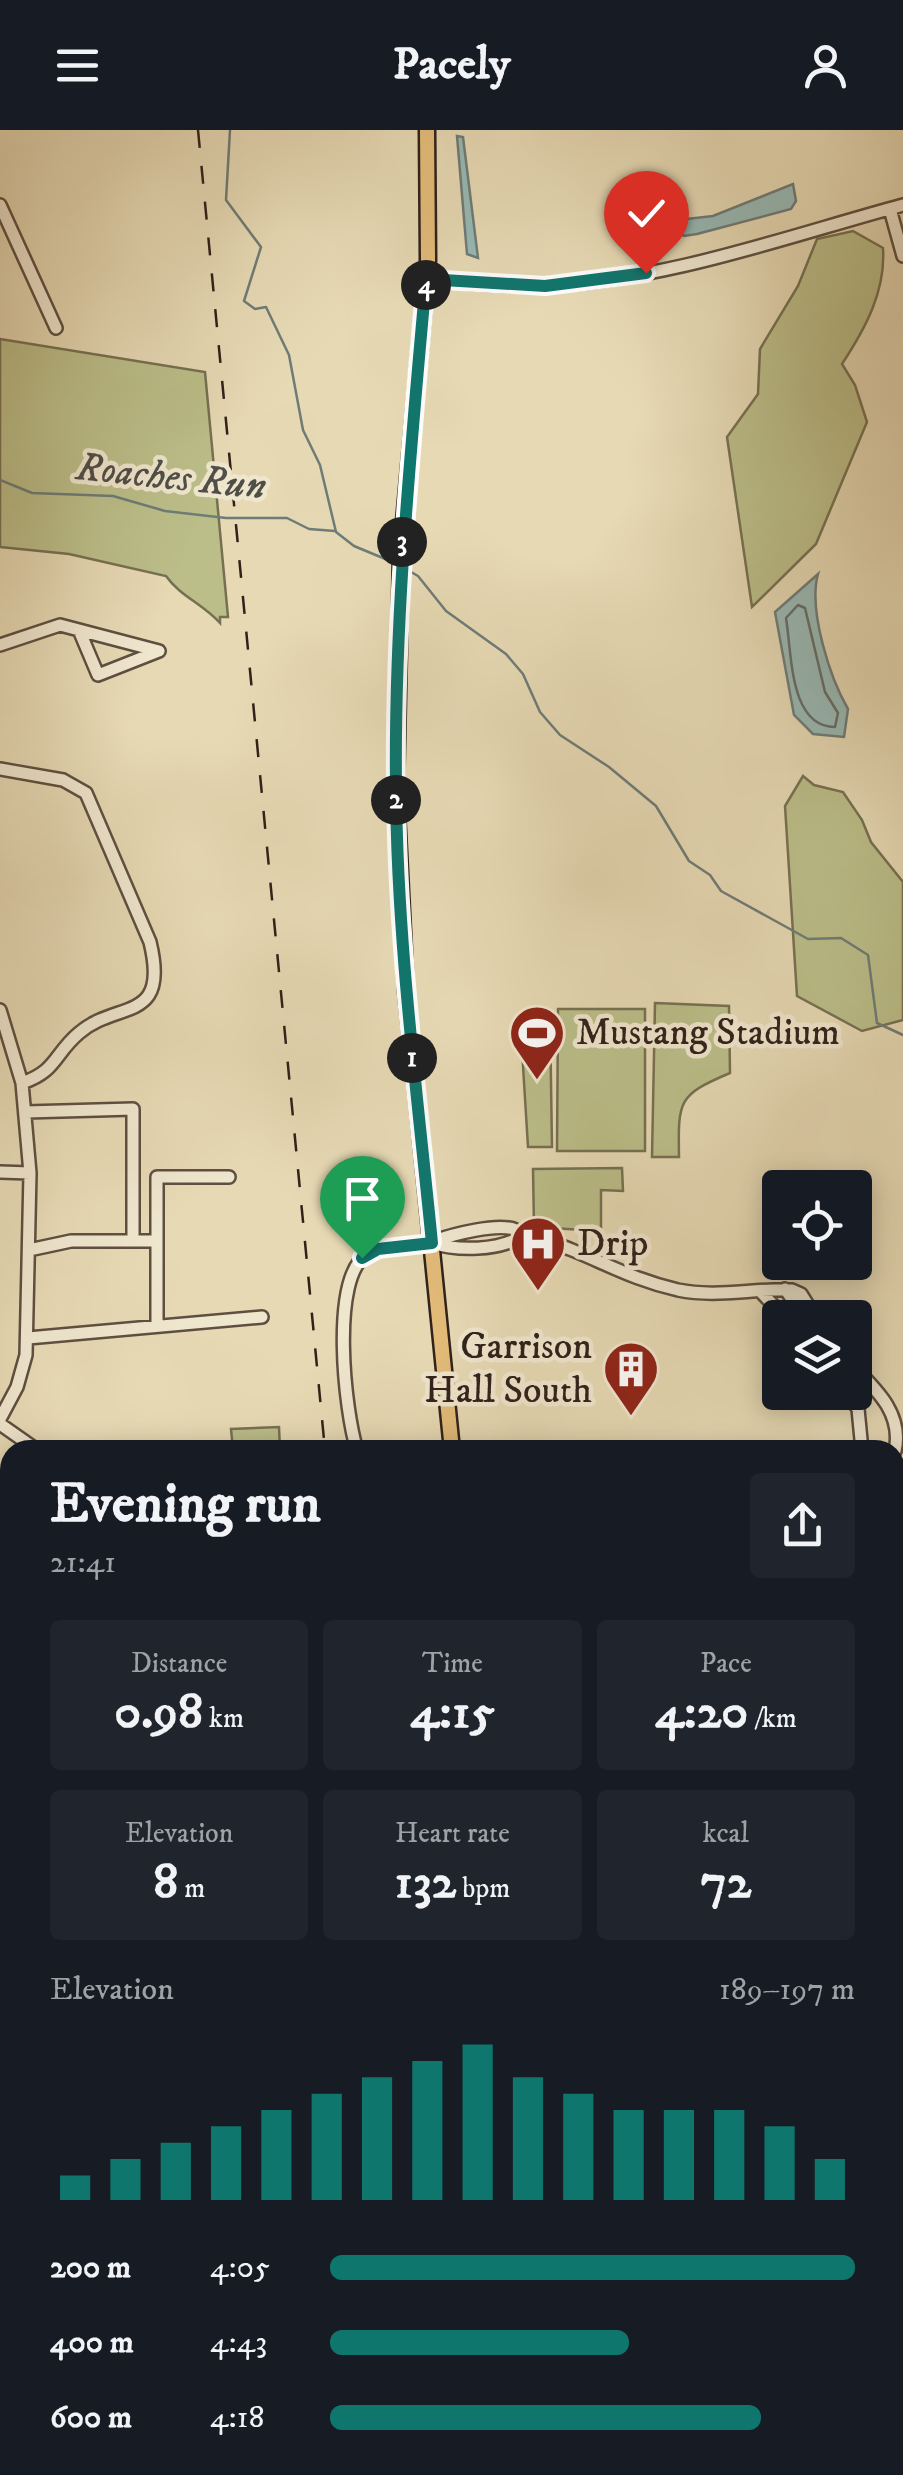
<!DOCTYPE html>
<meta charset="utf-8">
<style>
body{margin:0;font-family:"IM FELL DW Pica",serif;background:#20242c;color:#f1f3f6;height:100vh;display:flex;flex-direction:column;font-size:38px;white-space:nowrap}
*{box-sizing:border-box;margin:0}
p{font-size:32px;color:#9ea1a6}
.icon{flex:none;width:55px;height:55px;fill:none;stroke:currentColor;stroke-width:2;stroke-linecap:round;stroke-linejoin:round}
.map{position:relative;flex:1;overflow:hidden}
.sheet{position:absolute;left:0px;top:1310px;width:905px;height:1035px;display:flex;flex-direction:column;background:#171b24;border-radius:30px 30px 0 0;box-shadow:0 5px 25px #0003}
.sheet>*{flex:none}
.buttons{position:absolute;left:762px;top:1040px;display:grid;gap:20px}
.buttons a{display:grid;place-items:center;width:110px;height:110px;border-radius:10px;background:#171b24;box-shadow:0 5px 25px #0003;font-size:50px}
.pin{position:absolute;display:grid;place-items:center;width:85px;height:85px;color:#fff;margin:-102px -42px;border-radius:50% 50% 50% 0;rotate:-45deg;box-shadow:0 0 10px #0007}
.pin .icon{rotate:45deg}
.km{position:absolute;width:50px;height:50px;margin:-25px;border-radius:50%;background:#222;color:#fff;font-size:28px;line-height:50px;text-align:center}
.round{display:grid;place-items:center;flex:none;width:105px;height:105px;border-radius:10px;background:#20242c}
.overview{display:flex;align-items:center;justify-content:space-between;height:170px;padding:0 50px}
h1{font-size:55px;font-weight:700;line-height:75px}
.figures{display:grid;grid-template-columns:repeat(3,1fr);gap:15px;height:170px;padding:10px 50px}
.figures div{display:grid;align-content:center;border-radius:10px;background:#20242c;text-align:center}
.figures b{font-size:50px;font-weight:700}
.figures small{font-size:28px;font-weight:400}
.figures p{font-size:28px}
.chart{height:280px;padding:20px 50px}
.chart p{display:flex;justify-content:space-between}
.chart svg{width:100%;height:180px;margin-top:10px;stroke:#0f766e;stroke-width:6}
ul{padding:0 50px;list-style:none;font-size:32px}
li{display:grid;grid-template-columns:160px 120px 1fr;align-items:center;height:75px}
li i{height:25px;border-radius:12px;background:#0f766e}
header{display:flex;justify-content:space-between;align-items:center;height:130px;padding:0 50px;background:#171b24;font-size:45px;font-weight:700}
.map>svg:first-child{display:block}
</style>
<header><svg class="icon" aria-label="menu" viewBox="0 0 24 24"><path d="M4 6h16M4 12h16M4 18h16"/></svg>Pacely<svg class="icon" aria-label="person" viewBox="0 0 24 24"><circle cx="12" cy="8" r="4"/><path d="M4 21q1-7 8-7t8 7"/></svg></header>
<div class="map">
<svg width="903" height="2345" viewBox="0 0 903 2345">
<rect width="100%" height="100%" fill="#e6d9b4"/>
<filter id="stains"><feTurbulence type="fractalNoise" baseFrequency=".002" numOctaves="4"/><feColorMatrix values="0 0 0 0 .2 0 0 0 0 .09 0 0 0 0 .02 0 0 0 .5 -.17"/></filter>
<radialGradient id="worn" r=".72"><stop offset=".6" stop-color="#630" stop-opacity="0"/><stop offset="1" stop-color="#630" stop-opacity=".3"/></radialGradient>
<path fill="#bbbe89" stroke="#767052" stroke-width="2.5" d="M853,101l30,17c3,43 -18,81 -41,116l13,21 12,37 -51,122 -64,63 -25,-170 31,-43 2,-45 38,-63 19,-47z
M0,209l205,33 23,245h-8v6c-17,-19 -40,-27 -54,-47l-97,-22 -69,-7z
M803,646l11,9 29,7 19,28 9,22 32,40v138l-41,11 -65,-35 -12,-190z
M655,873l74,3 1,67c-52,22 -52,27 -51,84h-27z
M558,879h87v142h-88z
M520,887h30l2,130h-24z
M622,1038l1,23 -22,-1v41l-67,-4 -1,-58z
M279,1297l1,23h-47l-2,-21z
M895,1737l8,1v111l-8,-6z"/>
<path fill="#98b9b5" stroke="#6e7c77" stroke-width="2.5" d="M457,6l6,1 15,121 -11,-4z
M793,54l3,17 -5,8 -94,25 -13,2 -7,-6v-10l36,-4z
M818,444c-10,36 12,104 30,135l-4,28 -31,-3 -19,-19 -19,-103z"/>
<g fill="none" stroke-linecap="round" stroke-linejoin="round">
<path stroke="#646d68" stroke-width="2.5" d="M798,475l7,3 20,84 13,21 -3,14c-46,0 -43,-74 -49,-109z"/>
<path stroke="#6e7c77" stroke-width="2.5" d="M230,0l-4,70 35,47 -17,54 11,8 11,-2 23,48 14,75 17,35 16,67 18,14 41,17
M0,350l32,13 81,3 52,15 61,7h61l22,11 26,2
M406,439l12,7 28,35 60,43 17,20 17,38 20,23 49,32 47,39 33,55 21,14 11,16 87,48 33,-1 27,17 9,68 26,12"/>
<path stroke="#98b9b5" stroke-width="15" d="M895,1844l8,12
M226,2345v-10"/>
<g stroke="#5e4f40" stroke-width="16">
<path id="minor" d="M0,75l56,123
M890,79l13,47
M427,149c38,4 77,8 115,7 123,-5 243,-49 361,-81
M79,500l19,45 61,-24
M0,515l60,-20 99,26
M0,639l63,11 23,13 64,149c20,82 -33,58 -71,91 -25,21 -22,38 -57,50
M0,880l22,73 8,90 -4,182 -9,32 -17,32
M26,982l107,-3v132
M0,1042l30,1
M432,1113c25,8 67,8 90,-7
M29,1120l42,-9h86
M785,1159l20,29
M761,1162l24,26
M157,1196v-149h72
M28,1208l234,-21
M855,1238c23,23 48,47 40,83
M846,1262l12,17 4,41
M0,1294l37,26
M357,1320c-12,-37 -28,-175 11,-196 20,-12 46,-5 66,-13 17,-6 65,-19 82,-11 17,9 37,12 56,20 39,16 63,30 106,40 39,8 76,-2 114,0l9,4 15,24
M0,1629l10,-9
M0,1888l10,-10
M0,1921l10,-9
M895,2026l8,3
M895,2085l8,3
M0,2104l10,19
M895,2119l8,7
M0,2133l10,-4
M0,2250l10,-16
M895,2276l8,9
M895,2317l8,-8
M888,2335l11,10"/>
</g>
<g stroke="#30211a" stroke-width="19">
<path id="major" d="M427,0l1,130 -27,294 -5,237 10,200 46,459
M0,1748l10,11
M583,2345l9,-10"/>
</g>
<use href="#minor" stroke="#efe6ce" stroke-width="11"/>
<use href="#major" stroke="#e3bc7a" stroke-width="14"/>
<path stroke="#30211a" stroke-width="2.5" stroke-dasharray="18 18" stroke-linecap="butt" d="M198,0l127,1320
M426,2335l1,10"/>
<g stroke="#30211a" stroke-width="19" stroke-linecap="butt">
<path id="major-bridge" d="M562,2345l8,-10"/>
</g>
<use href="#major-bridge" stroke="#e3bc7a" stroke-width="14"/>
</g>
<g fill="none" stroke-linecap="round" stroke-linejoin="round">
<g stroke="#fff" stroke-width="20">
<path id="route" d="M362,1128l16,-9 54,-6c-15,-152 -35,-303 -36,-455 -2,-171 15,-339 30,-509l119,7 101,-13"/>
</g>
<use href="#route" stroke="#0f766e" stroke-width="12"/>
</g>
<defs>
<g id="stadium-pin" transform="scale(2.875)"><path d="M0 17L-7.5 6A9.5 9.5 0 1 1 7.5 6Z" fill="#8f2418" stroke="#efe6ce"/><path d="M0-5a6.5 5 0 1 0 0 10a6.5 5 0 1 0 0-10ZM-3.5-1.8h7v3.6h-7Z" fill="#fff"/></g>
<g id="hospital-pin" transform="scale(2.875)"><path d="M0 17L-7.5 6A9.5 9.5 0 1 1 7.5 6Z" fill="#8f2418" stroke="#efe6ce"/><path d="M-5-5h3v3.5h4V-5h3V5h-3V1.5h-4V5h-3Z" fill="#fff"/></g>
<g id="building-pin" transform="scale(2.875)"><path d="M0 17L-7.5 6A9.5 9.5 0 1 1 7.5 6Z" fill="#8f2418" stroke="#efe6ce"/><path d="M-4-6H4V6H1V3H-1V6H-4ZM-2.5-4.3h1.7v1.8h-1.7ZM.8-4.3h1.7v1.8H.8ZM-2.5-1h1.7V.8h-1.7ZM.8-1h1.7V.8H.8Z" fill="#fff"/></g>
</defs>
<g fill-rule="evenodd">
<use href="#stadium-pin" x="537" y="903"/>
<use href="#hospital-pin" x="538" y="1114"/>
<use href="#building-pin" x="631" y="1239"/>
</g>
<g text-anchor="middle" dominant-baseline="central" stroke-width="9" stroke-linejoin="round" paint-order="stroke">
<g font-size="38" fill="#30211a" stroke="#efe6ce" text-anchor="start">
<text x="576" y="903">Mustang Stadium</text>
<text x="577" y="1114">Drip</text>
<text x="592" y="1217" text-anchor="end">Garrison<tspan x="592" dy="44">Hall South</tspan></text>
</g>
<g font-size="40" font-style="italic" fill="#4f4f48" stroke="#efe6ce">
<text transform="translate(171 348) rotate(6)">Roaches Run</text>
</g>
</g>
<rect width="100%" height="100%" filter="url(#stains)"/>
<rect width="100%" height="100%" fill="url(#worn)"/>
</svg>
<div class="buttons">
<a><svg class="icon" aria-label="locate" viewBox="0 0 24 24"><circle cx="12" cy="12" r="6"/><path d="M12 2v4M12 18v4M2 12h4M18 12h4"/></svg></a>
<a><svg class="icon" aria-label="layers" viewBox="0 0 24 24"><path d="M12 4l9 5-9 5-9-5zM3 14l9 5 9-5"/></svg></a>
</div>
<div class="pin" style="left:362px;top:1128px;background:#1e9e55"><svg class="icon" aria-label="arrive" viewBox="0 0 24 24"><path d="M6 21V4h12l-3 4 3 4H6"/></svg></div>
<div class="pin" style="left:646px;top:143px;background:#d93025"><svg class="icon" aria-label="check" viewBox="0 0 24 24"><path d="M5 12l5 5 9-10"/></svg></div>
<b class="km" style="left:412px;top:928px">1</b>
<b class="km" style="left:396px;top:670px">2</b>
<b class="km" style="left:402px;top:412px">3</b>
<b class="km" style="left:426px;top:155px">4</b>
<section class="sheet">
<div class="overview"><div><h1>Evening run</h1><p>21:41</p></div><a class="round"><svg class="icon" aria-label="share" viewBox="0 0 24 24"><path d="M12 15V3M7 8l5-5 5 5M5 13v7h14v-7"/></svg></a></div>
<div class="figures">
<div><p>Distance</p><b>0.98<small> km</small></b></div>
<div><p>Time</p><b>4:15</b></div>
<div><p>Pace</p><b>4:20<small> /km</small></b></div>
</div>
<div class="figures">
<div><p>Elevation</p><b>8<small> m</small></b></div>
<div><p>Heart rate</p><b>132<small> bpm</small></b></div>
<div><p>kcal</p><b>72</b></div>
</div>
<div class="chart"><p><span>Elevation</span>189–197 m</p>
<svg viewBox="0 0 160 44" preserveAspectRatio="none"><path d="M5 44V38M15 44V34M25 44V30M35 44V26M45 44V22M55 44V18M65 44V14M75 44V10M85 44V6M95 44V14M105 44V18M115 44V22M125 44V22M135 44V22M145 44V26M155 44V34"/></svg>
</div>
<ul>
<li><b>200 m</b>4:05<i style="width:100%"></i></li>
<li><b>400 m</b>4:43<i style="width:57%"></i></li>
<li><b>600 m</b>4:18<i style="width:82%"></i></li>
</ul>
</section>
</div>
